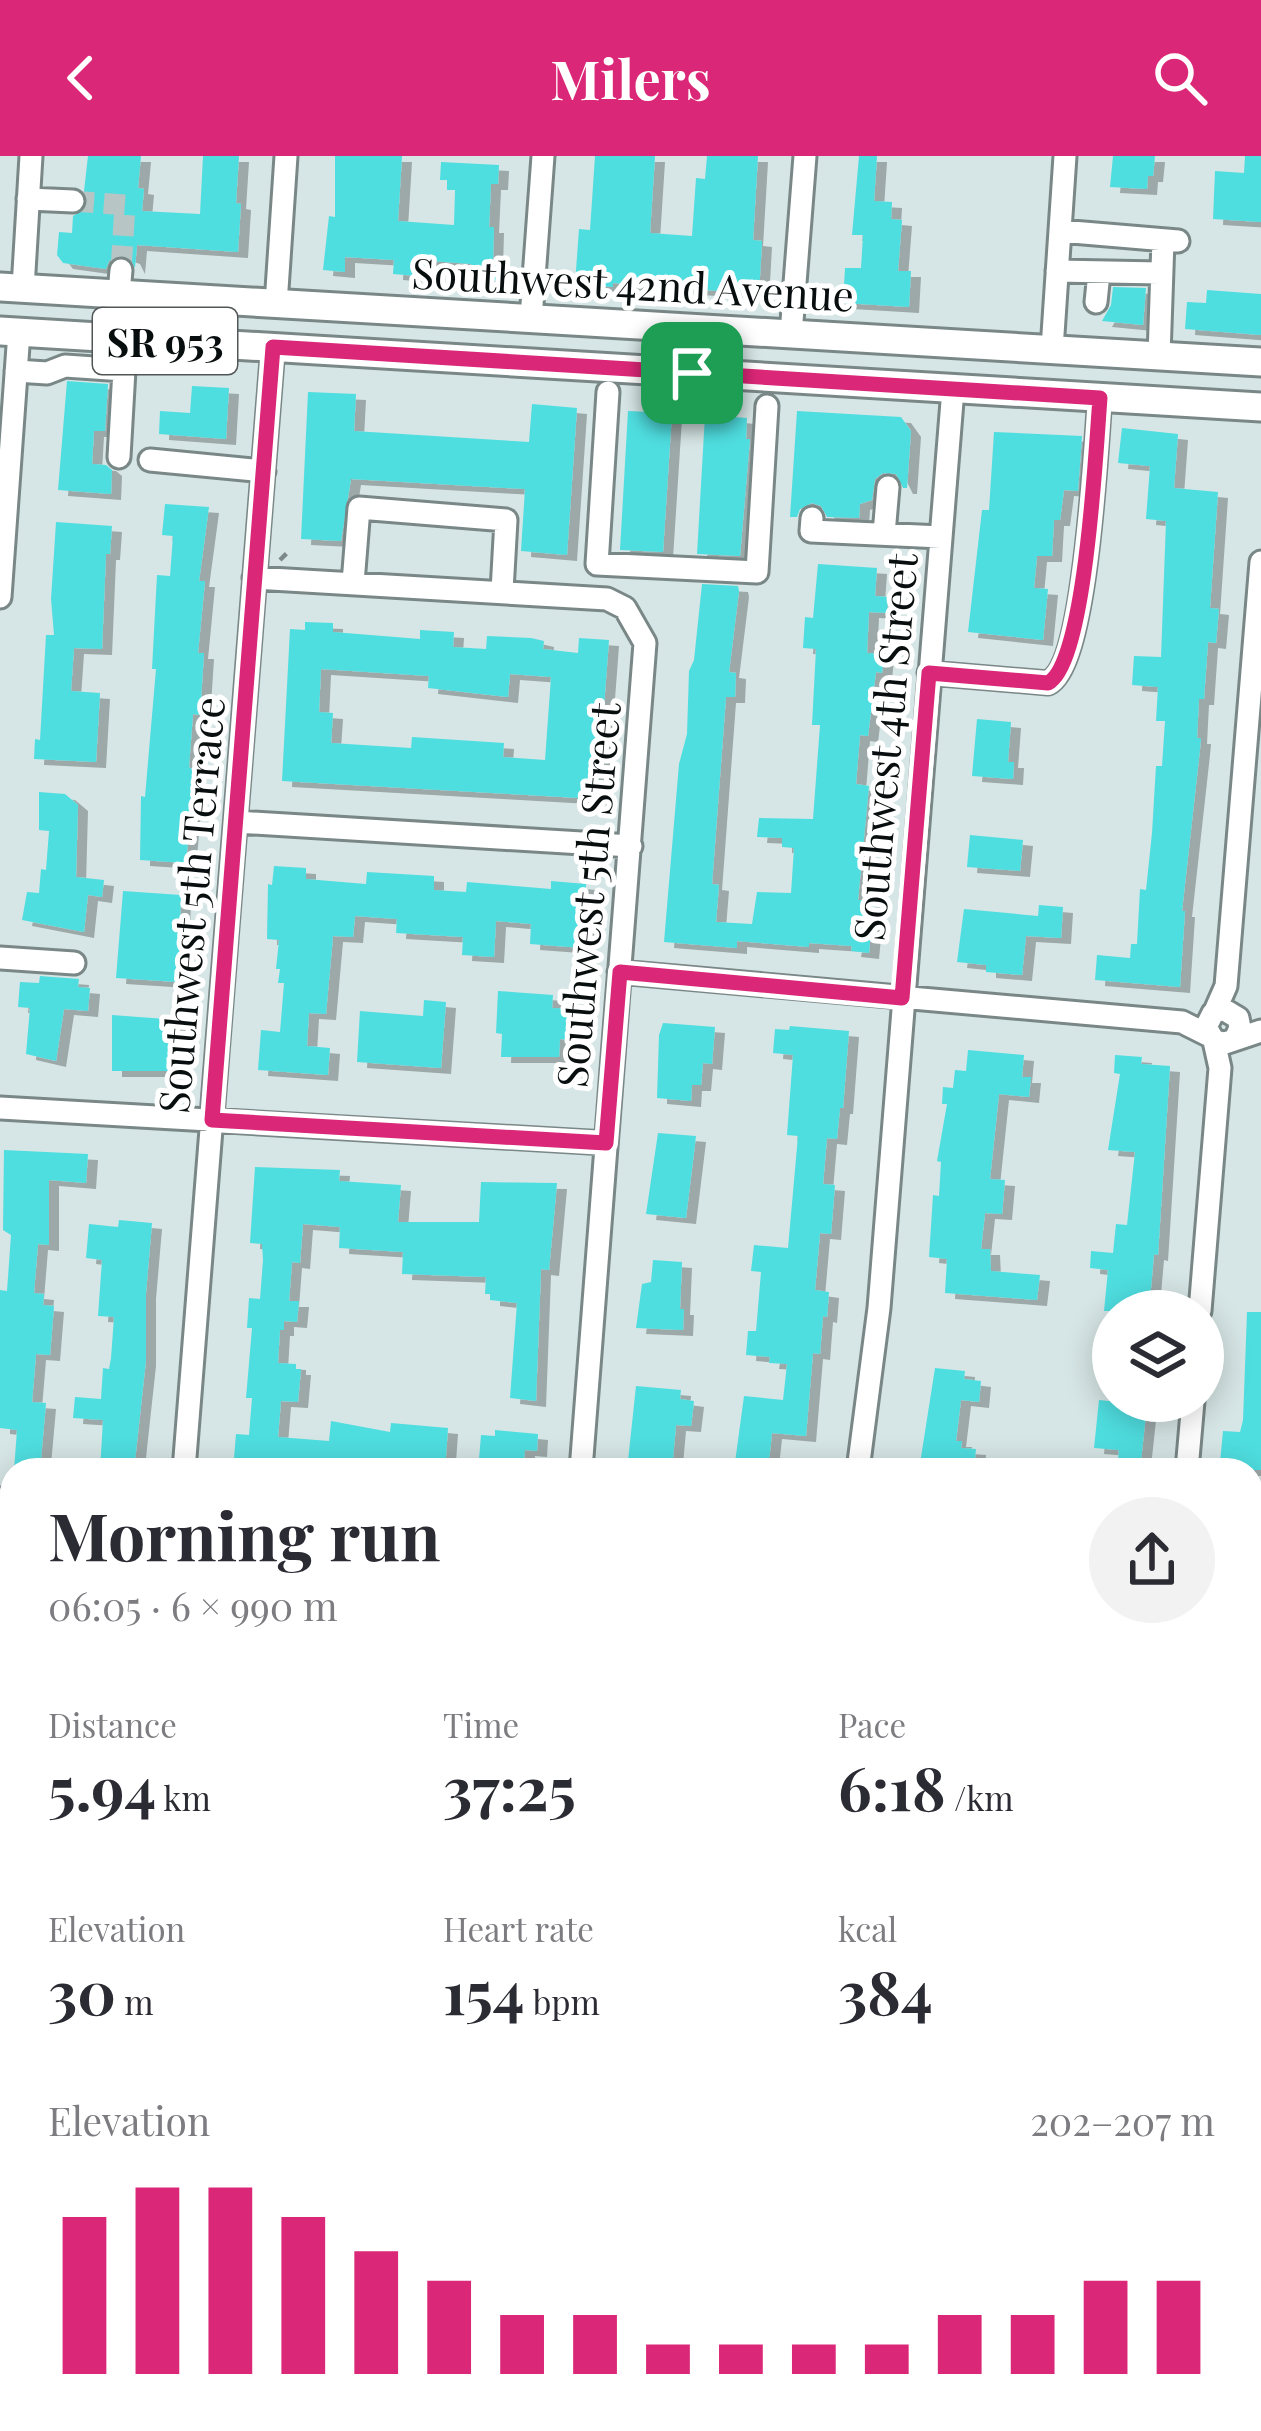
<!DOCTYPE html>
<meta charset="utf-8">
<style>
body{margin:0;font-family:"Playfair Display",serif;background:#f2f2f3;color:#2b2b33;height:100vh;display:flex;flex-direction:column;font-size:45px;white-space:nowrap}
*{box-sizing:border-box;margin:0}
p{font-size:39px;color:#7c7c81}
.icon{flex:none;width:66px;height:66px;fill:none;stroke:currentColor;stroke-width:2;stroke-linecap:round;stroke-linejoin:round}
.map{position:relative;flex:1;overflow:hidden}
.panel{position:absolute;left:0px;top:1302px;width:1263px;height:975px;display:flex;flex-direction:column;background:#fff;border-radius:36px 36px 0 0;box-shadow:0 6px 30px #0003}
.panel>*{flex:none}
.tools{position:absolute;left:1092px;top:1134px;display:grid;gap:24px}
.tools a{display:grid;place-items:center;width:132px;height:132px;border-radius:50%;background:#fff;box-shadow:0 6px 30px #0003;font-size:60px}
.pin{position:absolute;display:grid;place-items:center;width:102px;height:102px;color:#fff;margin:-51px;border-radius:24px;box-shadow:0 6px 18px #0006}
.round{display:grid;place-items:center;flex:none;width:126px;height:126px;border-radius:63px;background:#f2f2f3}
.head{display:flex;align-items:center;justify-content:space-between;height:204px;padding:0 48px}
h1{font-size:66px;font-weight:700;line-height:90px}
.stats{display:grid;grid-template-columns:repeat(3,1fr);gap:18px;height:204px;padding:12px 48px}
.stats div{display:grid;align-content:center}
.stats b{font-size:60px;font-weight:700}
.stats small{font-size:33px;font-weight:400}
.stats p{font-size:33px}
.chart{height:336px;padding:24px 48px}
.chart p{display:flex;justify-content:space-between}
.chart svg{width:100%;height:216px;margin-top:12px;stroke:#db2777;stroke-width:6}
header{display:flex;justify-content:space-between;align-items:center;height:156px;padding:0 48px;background:#db2777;color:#fff;font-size:54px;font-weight:700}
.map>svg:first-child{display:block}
</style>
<header><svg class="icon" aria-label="back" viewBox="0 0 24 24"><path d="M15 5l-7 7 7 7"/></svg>Milers<svg class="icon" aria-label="search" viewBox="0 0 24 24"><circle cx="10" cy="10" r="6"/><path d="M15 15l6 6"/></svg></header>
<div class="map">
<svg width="1261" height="2275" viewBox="0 0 1261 2275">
<defs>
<filter id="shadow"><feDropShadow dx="10" dy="6" stdDeviation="0" flood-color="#0004"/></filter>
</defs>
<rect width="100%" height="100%" fill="#d6e5e5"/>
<path fill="#4fdee0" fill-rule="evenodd" filter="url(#shadow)" d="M88,0h53l-3,32 6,1 -2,22 58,3 3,-58h36l-3,47 5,1 -3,48 -101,-7 -2,23 -5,-10 -9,-3 -12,6 -3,8 -43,-6 -6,-8 2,-23 13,1 1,-17 13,-8 -2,-17z
M335,0h67l-4,65 56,4 1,-35h-8v-10h-7l1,-18 58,3 -1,19h-7l-2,43h5l-1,34h5l-1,20 -26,-2v-15l-39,-3 -2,16 -37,-3 1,-14 -49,-3v15l-22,-2 6,-54 6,1z
M595,0h60l-5,77 42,3 4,-58 9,1 2,-23h51l-5,84 9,1 -3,53 -146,-11v4l-38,-3 4,-55 11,1z
M859,0h18l-3,45 18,1 -1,17 11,1 -4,51h13l-2,36 -66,-4 2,-35h16l2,-33h-11z
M1113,0h42l-2,20h-5l-1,13 -37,-2z
M1245,0h16v66l-48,-3 2,-48 29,2z
M1113,131l33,1 -3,37 -41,-4 9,-16z
M1207,134l54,4v41l-76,-6 2,-27 19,1z
M67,225l41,3 -3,47h-11l-2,33 14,1 6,5 -1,24 -53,-4z
M192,230l37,2 -3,51 -67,-5 1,-23 30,2z
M308,236l48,2 -2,37 175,11 3,-38 45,4 -10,147 -46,-4 4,-62 -174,-10 -10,62 -40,-2z
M628,255l44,2 -9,139 -43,-2z
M797,255l104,6 10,14 -4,57h-4l-7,-14 -13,-1 -8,6 -3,21 -12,4 -1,14 -32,-1 -6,-11 -9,-3 -12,6 -3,8h-7z
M705,259l42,3 -1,21h4l-10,117 -43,-2z
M1122,272l56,6 -4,54 44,4 -8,116 9,1 -3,34 -8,-1 -4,57h-5l-2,39h4l-1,11 -18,162h3l-5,76 -85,-7 2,-25 33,3 1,-14h6l3,-55 6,1 6,-57 4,-67h6l3,-45h-9l2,-34 -26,-2 2,-29 27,1 5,-136 -20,-2 4,-53 -32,-3z
M994,276l88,4 -4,55 -14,-1 -4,30h-6l-2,36h-15l-3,32 14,1 -5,51 -75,-8 14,-122h7z
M165,348l44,3 -10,74h6l-7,72h6l-4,62 -7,-1 -4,53 5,4 -8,92 -46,-3 1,-64 4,1 11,-128h-4l5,-94 13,1 3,-40 -11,-1z
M56,366l56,4 -2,28h-4l-4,95 -28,-1 -3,43 29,2 -4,69 -62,-3 1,-20 5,1 6,-105h8l-3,-36z
M818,408l59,4 -2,28 13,1 -1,16 -18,-1 -2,41 17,1 -2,19 -6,-1 -8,64 -8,-1 -4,49 13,2 -11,114 16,1 -5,52 -18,-2 1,-5 -43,-3v4l-72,-6v7l-73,-6 15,-178 8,-30 2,-63 5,-11 8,-76 36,2 1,5 -10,81 7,1 -1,24h-9l-14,187 7,1 -3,37 36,2 5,-32 34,1 3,-45 -12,-1v-9l-25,-1 2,-19 54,1 7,-94h-8l4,-76 -13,-1 2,-31 8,1z
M305,466l28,1v9l87,7v-9l34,2 -1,15 33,2 1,-13 44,2 13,3 -1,8 35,4 1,-15 30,2 -12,159 -315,-18 8,-152 15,1zM321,513l108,7 -1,12 80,9 2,-23 41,3 -6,83 -42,-3 1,-14 -92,-6 -1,11 -80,-5 2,-30 -14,-1z
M977,563l34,3 -3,40h6l-1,17 -41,-3z
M39,636l26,2 13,11 -2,72 28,3 -2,17 -14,-2 -4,37 -62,-12 5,-28 12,1 2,-24 5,1 3,-39 -10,-1z
M970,679l53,5 -3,31 -53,-4z
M274,710l32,2v11l60,5 1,-12 67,4v14l32,2 1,-10 84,7v-8l35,3 -1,20 5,1 -2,28h-4l-1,15 -53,-4 1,-20 -35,-3 -2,36 -32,-2 1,-18 -67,-4 1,-14 -42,-3 -2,21 -20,-1 -7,78 -17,-1 -2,33 23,2 -2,27 -70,-5 3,-40 19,2 4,-49h-6l2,-14h-4l3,-29 -12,-1 1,-55 4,1z
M123,735l58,4 -3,87 -62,-4z
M1039,749l24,2 -2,31 -35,-2 -4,39 -36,-3v-7l-29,-3 7,-53 74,7z
M40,820l39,3 -1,8 12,1 -2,23 -24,-2 -8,52 -30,-7 4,-46 -12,-1 2,-25 19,1z
M498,835l55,4 -1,13 24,1 -2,31 -14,-1 -1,18h-58l1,-23 -6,-1z
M424,844l22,2 -5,66 -84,-6 3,-51 63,5z
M112,859l67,5 -4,51h-63z
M663,867l52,4 -3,37 -9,-1 -2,22h-9l-1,16 -34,-3 2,-63z
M790,870l59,5 -6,77h-3l-3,31 -10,-1 -4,46 12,1 -4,49 -11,-1 -5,57 14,2 -2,25 -4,-1 -3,38 -7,-1 -7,83 -34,-3 -4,37h-34l10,-74 39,4 4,-36 -18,-1 1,-6 -24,-2 2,-24h8l5,-59 -10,-1 3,-26 34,3 10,-112 -11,-1 6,-80 -20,-2 2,-24 14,1z
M968,894l56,5 -2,22h9l-2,20 -30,-3 -9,85 15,1 -3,34 -17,-1 -4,36h9l1,22 49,4 -3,25 -92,-7 2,-34 -18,-2 4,-62 6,1 2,-34 -4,-1 10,-57h-5l1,-17 10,1 2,-18 11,1z
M1115,899l27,2 -1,7 29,2 -12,189 -4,-1 -5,57h-45l4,-41 -18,-2 1,-17 22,2 3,-29 11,1 8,-73 -27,-2 12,-76 -6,-1z
M658,977l38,3 -10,82 -40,-4z
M4,994l84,4 -2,29 -37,-3v65l-11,-1 -4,49 10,1 -1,11 11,1 -4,49 -14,-1 -4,48 14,1 -6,67h-26l3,-40 -17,-2v-138l7,1 4,-56 -8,-5z
M255,1011l85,3 -1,11 62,4 -3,37h81l2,-40 76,1 -8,87 -8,-1 -5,132 -26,-3 7,-95 -27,-3v-6h-5l1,-17 -84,-3 1,-22 -64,-4 1,-21 -37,-3 -3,39 -8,-1 -3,39h10l-2,21 -13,-1v9h-4l-2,33 18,1v5h5l-3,33 -17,-1 -3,36 51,4 2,-20 59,11 1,-9 57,5 -3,42h-118v-6l-36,-3 -1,9h-57l3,-36 13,1 3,-37h-6l6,-70h-5l2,-30 11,1 3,-39 -1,-16 -12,-1z
M119,1064l33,3 -6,70v67l-12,110h-34l3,-50 -30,-2 2,-21 26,2 2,-31 6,1 2,-11 3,-41 -16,-1 4,-56 -16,-2 3,-34 29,3z
M653,1104l29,2 -2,47h4l-1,21 -47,-2 6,-44 9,-2z
M1247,1156h14v158h-20v-5l-21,-2 3,-32 17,1 3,-12z
M935,1212l30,3 -1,8 17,2 -2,21 -18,-2 -5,41h6l-1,7 15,1 -2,21h-55z
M636,1230l45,4 -1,9 14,2 -3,25 -15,-1 -4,45h-45z
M1099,1244l48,5 -7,65h-23l2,-20 -25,-2z
M495,1274l43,4 -1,17 -12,-1 -2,20h-30l1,-10 -15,-1 2,-24 14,1z"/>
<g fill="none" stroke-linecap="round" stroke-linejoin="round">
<path stroke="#b7c5c5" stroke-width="21" stroke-dasharray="21 10" stroke-linecap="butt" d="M73,45l52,4 -4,65"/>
<g stroke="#7a8787" stroke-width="27">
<path id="minor" d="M28,43l45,2
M1060,75l118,10
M1057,115l103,2
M23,132l8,-132
M119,138l2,-24
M1096,146l3,-29
M276,148l10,-148
M531,162l12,-162
M791,178l14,-178
M1052,193l13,-193
M1159,200l4,-116
M16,215l31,2 18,-7 59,4 -5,87
M608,236l-11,172 160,8 10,-166
M150,304l114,11
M812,362l-1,13 130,6
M884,378l4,-47
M254,422l353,21 18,9 20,35 -64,827
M353,427l6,-75 147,12 -4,71
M0,441l19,-265
M929,517l119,10c38,-18 48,-237 52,-286
M236,666l395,24
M0,802l74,5
M619,816l563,50 26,13
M1215,855l11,-25 35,-424
M1235,883l5,-11 -2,-10 -15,-9 -10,4 -7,14 8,14 11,2 36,-12
M0,952l606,35
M1200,1155l20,-243 -6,-27
M184,1314l89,-1123
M858,1314l21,-162 74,-919
M1187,1314l6,-69
M0,1343l12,2
M0,1360h12
M1251,1529l10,1
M0,1600l12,1
M1251,1702h10
M1251,1741h10
M0,1932l12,1
M0,1971l12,1
M1251,2002l10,1
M1251,2050h10
M1102,2265l8,10
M1151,2265l6,10
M94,2275l1,-10
M340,2275l1,-10
M591,2275l1,-10
M843,2275l1,-10"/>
</g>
<g stroke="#7a8787" stroke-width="33">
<path id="major" d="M0,131l1261,75
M0,175l1261,76"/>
</g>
<path stroke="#7d8888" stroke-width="4.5" stroke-dasharray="9 6" stroke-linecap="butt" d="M280,404l9,-9"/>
<use href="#minor" stroke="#fff" stroke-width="21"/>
<use href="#major" stroke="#fff" stroke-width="27"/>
</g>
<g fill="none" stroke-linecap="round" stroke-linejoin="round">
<g stroke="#fff" stroke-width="24">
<path id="route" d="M273,191l827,51c-4,48 -14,266 -52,285l-119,-10 -27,325 -282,-26 -14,171 -394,-23z"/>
</g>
<use href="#route" stroke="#db2777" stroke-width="15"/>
</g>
<g text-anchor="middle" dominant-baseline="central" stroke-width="10" stroke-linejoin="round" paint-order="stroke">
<rect fill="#fff" stroke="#525656" stroke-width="3" x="93" y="152" width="144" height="66" rx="9"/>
<g font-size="39" font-weight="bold" fill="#080d0d">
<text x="165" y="185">SR 953</text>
</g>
<g font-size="42" fill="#080d0d" stroke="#fff">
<text transform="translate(633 127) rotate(3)">Southwest 42nd Avenue</text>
<text transform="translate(884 591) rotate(-85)">Southwest 4th Street</text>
<text transform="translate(587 739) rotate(-85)">Southwest 5th Street</text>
<text transform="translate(190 749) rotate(-85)">Southwest 5th Terrace</text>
</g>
</g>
</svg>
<div class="tools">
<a><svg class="icon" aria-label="layers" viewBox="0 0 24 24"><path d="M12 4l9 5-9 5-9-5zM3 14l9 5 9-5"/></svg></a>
</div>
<div class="pin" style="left:692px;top:217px;background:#1e9e55"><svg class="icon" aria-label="arrive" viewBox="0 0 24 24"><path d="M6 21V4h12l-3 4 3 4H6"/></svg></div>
<section class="panel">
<div class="head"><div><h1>Morning run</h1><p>06:05 · 6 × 990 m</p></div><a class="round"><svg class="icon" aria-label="share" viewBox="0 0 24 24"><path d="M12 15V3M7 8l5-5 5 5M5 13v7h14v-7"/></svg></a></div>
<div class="stats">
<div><p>Distance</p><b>5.94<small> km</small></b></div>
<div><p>Time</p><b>37:25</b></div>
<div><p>Pace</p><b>6:18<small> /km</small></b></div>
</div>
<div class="stats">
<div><p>Elevation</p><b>30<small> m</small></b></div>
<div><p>Heart rate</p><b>154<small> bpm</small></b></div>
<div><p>kcal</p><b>384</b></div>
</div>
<div class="chart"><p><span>Elevation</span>202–207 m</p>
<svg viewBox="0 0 160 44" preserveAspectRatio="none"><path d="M5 44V12M15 44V6M25 44V6M35 44V12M45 44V19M55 44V25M65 44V32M75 44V32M85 44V38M95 44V38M105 44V38M115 44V38M125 44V32M135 44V32M145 44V25M155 44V25"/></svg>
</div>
</section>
</div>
